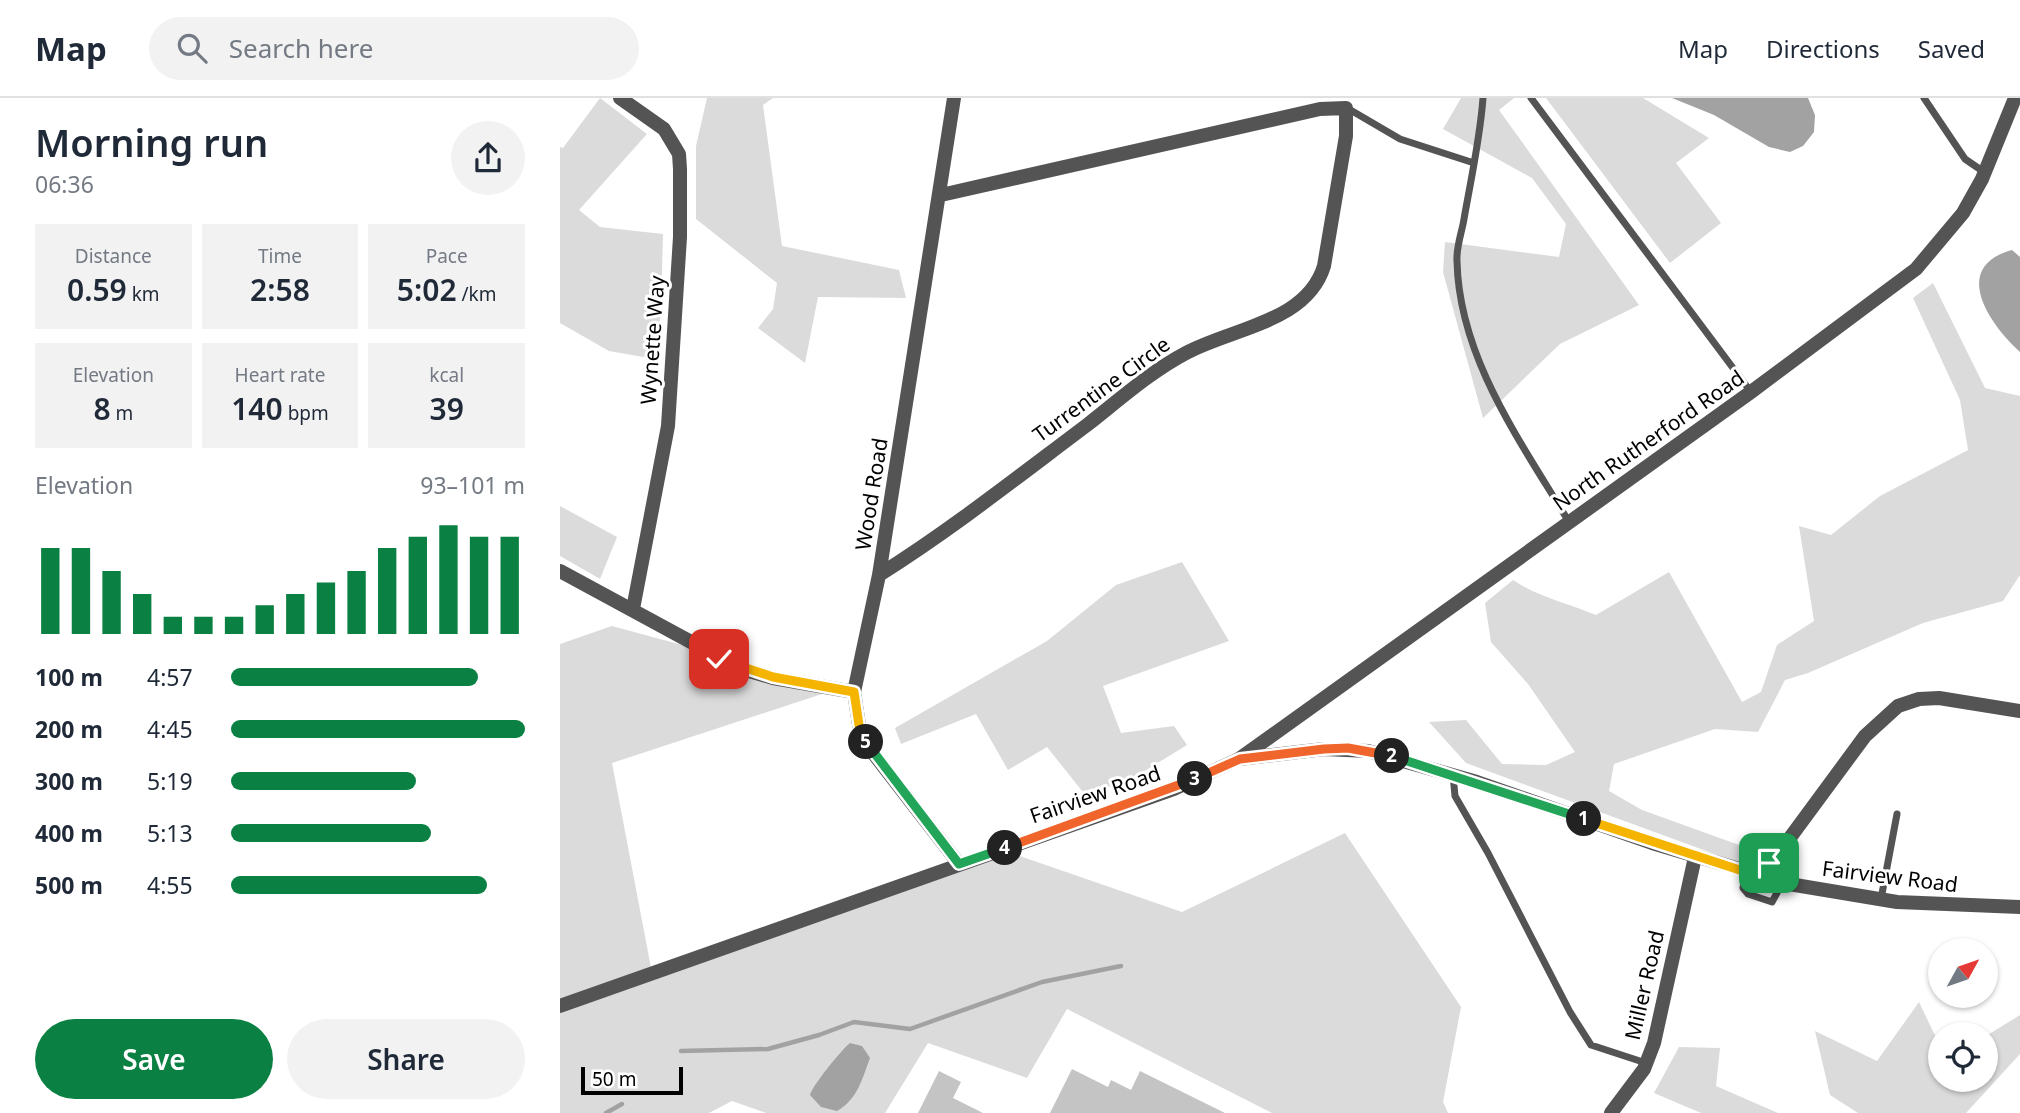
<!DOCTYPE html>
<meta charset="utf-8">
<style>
body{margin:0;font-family:"Noto Sans",sans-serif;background:#f2f2f3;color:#1f2937;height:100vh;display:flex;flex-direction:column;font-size:26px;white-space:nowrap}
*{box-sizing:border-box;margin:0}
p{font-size:23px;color:#747a83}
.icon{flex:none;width:38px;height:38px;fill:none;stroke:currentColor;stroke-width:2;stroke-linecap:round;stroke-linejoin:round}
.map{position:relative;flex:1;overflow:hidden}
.panel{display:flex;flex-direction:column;background:#fff;width:560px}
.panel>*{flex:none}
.needle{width:46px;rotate:50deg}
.buttons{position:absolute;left:1368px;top:840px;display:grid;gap:14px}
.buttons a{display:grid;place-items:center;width:70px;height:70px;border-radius:50%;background:#fff;box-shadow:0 2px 5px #0004;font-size:35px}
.scale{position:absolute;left:21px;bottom:18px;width:102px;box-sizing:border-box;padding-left:7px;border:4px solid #000;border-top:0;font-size:19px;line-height:24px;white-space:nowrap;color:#000;-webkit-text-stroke:5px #fff;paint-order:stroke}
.pin{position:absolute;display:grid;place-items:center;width:60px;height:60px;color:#fff;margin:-30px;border-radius:14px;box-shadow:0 4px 10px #0006}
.km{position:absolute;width:35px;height:35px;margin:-18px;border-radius:50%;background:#222;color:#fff;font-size:19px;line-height:35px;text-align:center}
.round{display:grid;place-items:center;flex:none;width:74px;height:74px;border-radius:37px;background:#f2f2f3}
.head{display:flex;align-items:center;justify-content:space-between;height:119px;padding:0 35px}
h1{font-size:38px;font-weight:600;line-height:52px}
.stats{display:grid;grid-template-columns:repeat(3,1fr);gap:10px;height:119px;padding:7px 35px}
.stats div{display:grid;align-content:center;border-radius:0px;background:#f2f2f3;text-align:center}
.stats b{font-size:30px;font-weight:600}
.stats small{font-size:19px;font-weight:400}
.stats p{font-size:19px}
.chart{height:196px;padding:14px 35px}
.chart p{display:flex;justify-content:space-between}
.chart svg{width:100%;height:126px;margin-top:7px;stroke:#0b8043;stroke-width:6}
.cta{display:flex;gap:14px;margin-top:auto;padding:14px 35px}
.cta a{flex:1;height:80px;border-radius:42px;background:#0b8043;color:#fff;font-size:28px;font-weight:600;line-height:80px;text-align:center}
.cta a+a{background:#f2f2f3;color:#1f2937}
ul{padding:0 35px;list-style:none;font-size:23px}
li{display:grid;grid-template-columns:112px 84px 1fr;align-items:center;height:52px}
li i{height:18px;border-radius:9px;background:#0b8043}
header{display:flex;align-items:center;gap:42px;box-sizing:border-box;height:98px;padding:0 35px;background:#fff;border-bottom:2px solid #e0e1e3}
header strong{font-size:33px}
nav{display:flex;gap:38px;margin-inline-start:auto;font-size:24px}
.search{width:490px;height:63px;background:#f2f2f3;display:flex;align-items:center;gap:18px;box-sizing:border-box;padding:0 24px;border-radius:38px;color:#747a83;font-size:26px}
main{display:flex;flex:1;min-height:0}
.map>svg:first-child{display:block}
</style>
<header>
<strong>Map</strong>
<div class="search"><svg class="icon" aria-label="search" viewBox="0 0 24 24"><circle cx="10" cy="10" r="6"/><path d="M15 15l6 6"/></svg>Search here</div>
<nav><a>Map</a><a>Directions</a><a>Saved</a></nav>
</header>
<main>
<section class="panel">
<div class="head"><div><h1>Morning run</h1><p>06:36</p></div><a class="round"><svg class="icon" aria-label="share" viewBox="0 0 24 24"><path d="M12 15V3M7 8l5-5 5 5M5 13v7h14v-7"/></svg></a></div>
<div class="stats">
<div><p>Distance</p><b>0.59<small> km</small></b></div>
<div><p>Time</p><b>2:58</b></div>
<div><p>Pace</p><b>5:02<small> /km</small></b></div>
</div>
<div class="stats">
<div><p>Elevation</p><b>8<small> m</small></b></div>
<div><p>Heart rate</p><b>140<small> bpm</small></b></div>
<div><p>kcal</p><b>39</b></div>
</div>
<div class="chart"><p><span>Elevation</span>93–101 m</p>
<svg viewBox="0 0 160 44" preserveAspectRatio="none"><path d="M5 44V14M15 44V14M25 44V22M35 44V30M45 44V38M55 44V38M65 44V38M75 44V34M85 44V30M95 44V26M105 44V22M115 44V14M125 44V10M135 44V6M145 44V10M155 44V10"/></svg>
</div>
<ul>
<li><b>100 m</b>4:57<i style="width:84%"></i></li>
<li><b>200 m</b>4:45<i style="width:100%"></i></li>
<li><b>300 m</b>5:19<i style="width:63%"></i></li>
<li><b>400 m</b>5:13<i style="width:68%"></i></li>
<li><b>500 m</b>4:55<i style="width:87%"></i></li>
</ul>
<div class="cta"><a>Save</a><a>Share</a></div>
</section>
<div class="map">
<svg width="1460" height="1015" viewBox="0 0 1460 1015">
<rect width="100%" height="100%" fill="#fff"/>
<path fill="#dbdbdb" d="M40,0l47,36 -68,76 21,17 63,7 -2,78 -6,47 -46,-8 -49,-28v-176l3,1z
M147,0h66l-10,7 19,141 117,24 7,28 -88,-1 -13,66 -47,-35 15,-19 4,-26 -81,-64v-73z
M901,0h53l-15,12 140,195 -79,39 -77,74 -40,-146 2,-30 114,15 7,-33 -34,-46 -89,-49z
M986,0h97l66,40 -33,25 45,60 -51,40z
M1373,185l52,105 35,8v179l-17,26 -80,22 -115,50 -23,7 -27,52 -43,-3 -101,35 -5,27 33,19 111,40 -3,17 -284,-104 -37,-41 37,-2 36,44 44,1 29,-13 -47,-68 -37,-42 -6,-39 28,-23c25,17 55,23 83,35l73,-43 73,130 19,-10 16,-47 37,-24 -15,-95 32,9 49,-39 88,-46 -8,-50 -47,-102z
M0,408l57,31 -17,42 -40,-23z
M622,464l47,79 -126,45 18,47 53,-7 13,19 -49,30 -52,21 -39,-49 -39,23 -32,-56 -75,30 -6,-16 152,-87 69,-56z
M52,528l228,62 -228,75 40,210 356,-121 174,60 163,-79 116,174 -18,95 5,11h-176l-205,-104 -40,69 -99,-35 -43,70h-119l-34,-12 -23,12h-149v-469z
M1359,904l22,46v32h45v-44l34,-21v39l-54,59h-108l-28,-18 -15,-64 62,30z
M1119,949l41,1 -4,38 62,27h-77l-47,-20z"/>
<path fill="#a2a2a2" d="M1112,0h136l7,17 -1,17 -11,14 -13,6 -21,-5 -55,-32z
M1452,152l8,7v95c-31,-28 -70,-85 -8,-102z
M290,945l12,3 8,12c-8,21 -12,41 -33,53l-16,-4 -11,-12c2,-9 32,-46 40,-52z"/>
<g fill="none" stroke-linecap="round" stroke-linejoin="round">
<path stroke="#a2a2a2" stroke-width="4.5" d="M121,953l87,-2 51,-14 35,-13 56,7 132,-47 79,-16
M46,1015l16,-9"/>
</g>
<path fill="#c4c4c4" d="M512,971l36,18 3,-7 20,10 9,-19 85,42h-175z
M379,973l22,11 -8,16 30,15h-65z"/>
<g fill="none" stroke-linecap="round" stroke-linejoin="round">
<path stroke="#545454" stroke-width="7" d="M923,0c-3,41 -12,81 -19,121 -2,13 -8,28 -7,42 2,97 64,181 112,261
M971,0l220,294
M1364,0l41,61 19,13
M787,10l53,31 74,24
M893,677l2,21 33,57 82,159 21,33 55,18
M1186,774l-3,16 5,6 24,8 11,-20
M1321,801l16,-85"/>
<path stroke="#545454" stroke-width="14" d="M60,0l44,31 15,25 1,15v68l-12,189 -35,183
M394,0l-75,477 -25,117 5,33 11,24 89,115
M0,473l179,97 34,10 81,14
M319,477c73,-46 140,-99 208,-150 32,-25 63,-53 99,-72 47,-25 121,-31 138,-87l22,-130v-28l-26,1 -379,86
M679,661l512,-367 165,-123 47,-56 19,-34 33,-81
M1201,779l104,-141 33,-30 21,-7 20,-1 81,13
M1051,1015l33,-44 10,-26 41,-186"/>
<path stroke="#545454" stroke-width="14" d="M0,908l614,-217 65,-30 85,-10 44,2 109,31 175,61 137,41 108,18 123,5"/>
</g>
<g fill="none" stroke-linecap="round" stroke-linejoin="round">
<g stroke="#fff" stroke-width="14">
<path id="split-1" d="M1024,721l177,58 8,-14"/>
</g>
<g stroke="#fff" stroke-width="14">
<path id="split-2" d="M832,658l192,63"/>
</g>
<g stroke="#fff" stroke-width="14">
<path id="split-3" d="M635,681l45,-20 84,-10 24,-1 44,8"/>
</g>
<g stroke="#fff" stroke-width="14">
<path id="split-4" d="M445,750l190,-69"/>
</g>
<g stroke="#fff" stroke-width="14">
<path id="split-5" d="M306,644l93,122 46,-16"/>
</g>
<g stroke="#fff" stroke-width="14">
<path id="split-6" d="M159,561l54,18 81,15 5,33 7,17"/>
</g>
<use href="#split-1" stroke="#f5b400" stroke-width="9"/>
<use href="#split-2" stroke="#22a559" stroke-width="9"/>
<use href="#split-3" stroke="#f0652b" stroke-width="9"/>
<use href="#split-4" stroke="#f0652b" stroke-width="9"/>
<use href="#split-5" stroke="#22a559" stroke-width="9"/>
<use href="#split-6" stroke="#f5b400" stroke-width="9"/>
</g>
<g text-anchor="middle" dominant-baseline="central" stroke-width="6" stroke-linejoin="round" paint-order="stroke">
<g font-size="21" fill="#000" stroke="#fff">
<text transform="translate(92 242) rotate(-86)">Wynette Way</text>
<text transform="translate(541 291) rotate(-36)">Turrentine Circle</text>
<text transform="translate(1088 342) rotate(-35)">North Rutherford Road</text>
<text transform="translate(311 396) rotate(-81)">Wood Road</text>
<text transform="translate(535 696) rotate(-19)">Fairview Road</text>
<text transform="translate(1330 778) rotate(7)">Fairview Road</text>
<text transform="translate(1084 887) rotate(-77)">Miller Road</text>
</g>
</g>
</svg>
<div class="buttons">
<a><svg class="needle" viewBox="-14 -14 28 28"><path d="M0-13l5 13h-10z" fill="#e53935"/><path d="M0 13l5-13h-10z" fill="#747a83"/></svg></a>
<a><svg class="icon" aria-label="locate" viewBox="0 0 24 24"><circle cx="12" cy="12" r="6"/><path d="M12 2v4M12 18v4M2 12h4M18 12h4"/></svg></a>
</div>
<div class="scale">50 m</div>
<div class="pin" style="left:1209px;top:765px;background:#1e9e55"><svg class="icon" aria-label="arrive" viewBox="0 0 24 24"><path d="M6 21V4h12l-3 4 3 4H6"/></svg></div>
<div class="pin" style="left:159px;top:561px;background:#d93025"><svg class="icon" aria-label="check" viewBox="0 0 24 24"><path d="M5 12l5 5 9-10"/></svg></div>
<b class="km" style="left:1024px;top:721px">1</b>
<b class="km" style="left:832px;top:658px">2</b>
<b class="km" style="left:635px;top:681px">3</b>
<b class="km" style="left:445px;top:750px">4</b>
<b class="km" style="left:306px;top:644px">5</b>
</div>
</main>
